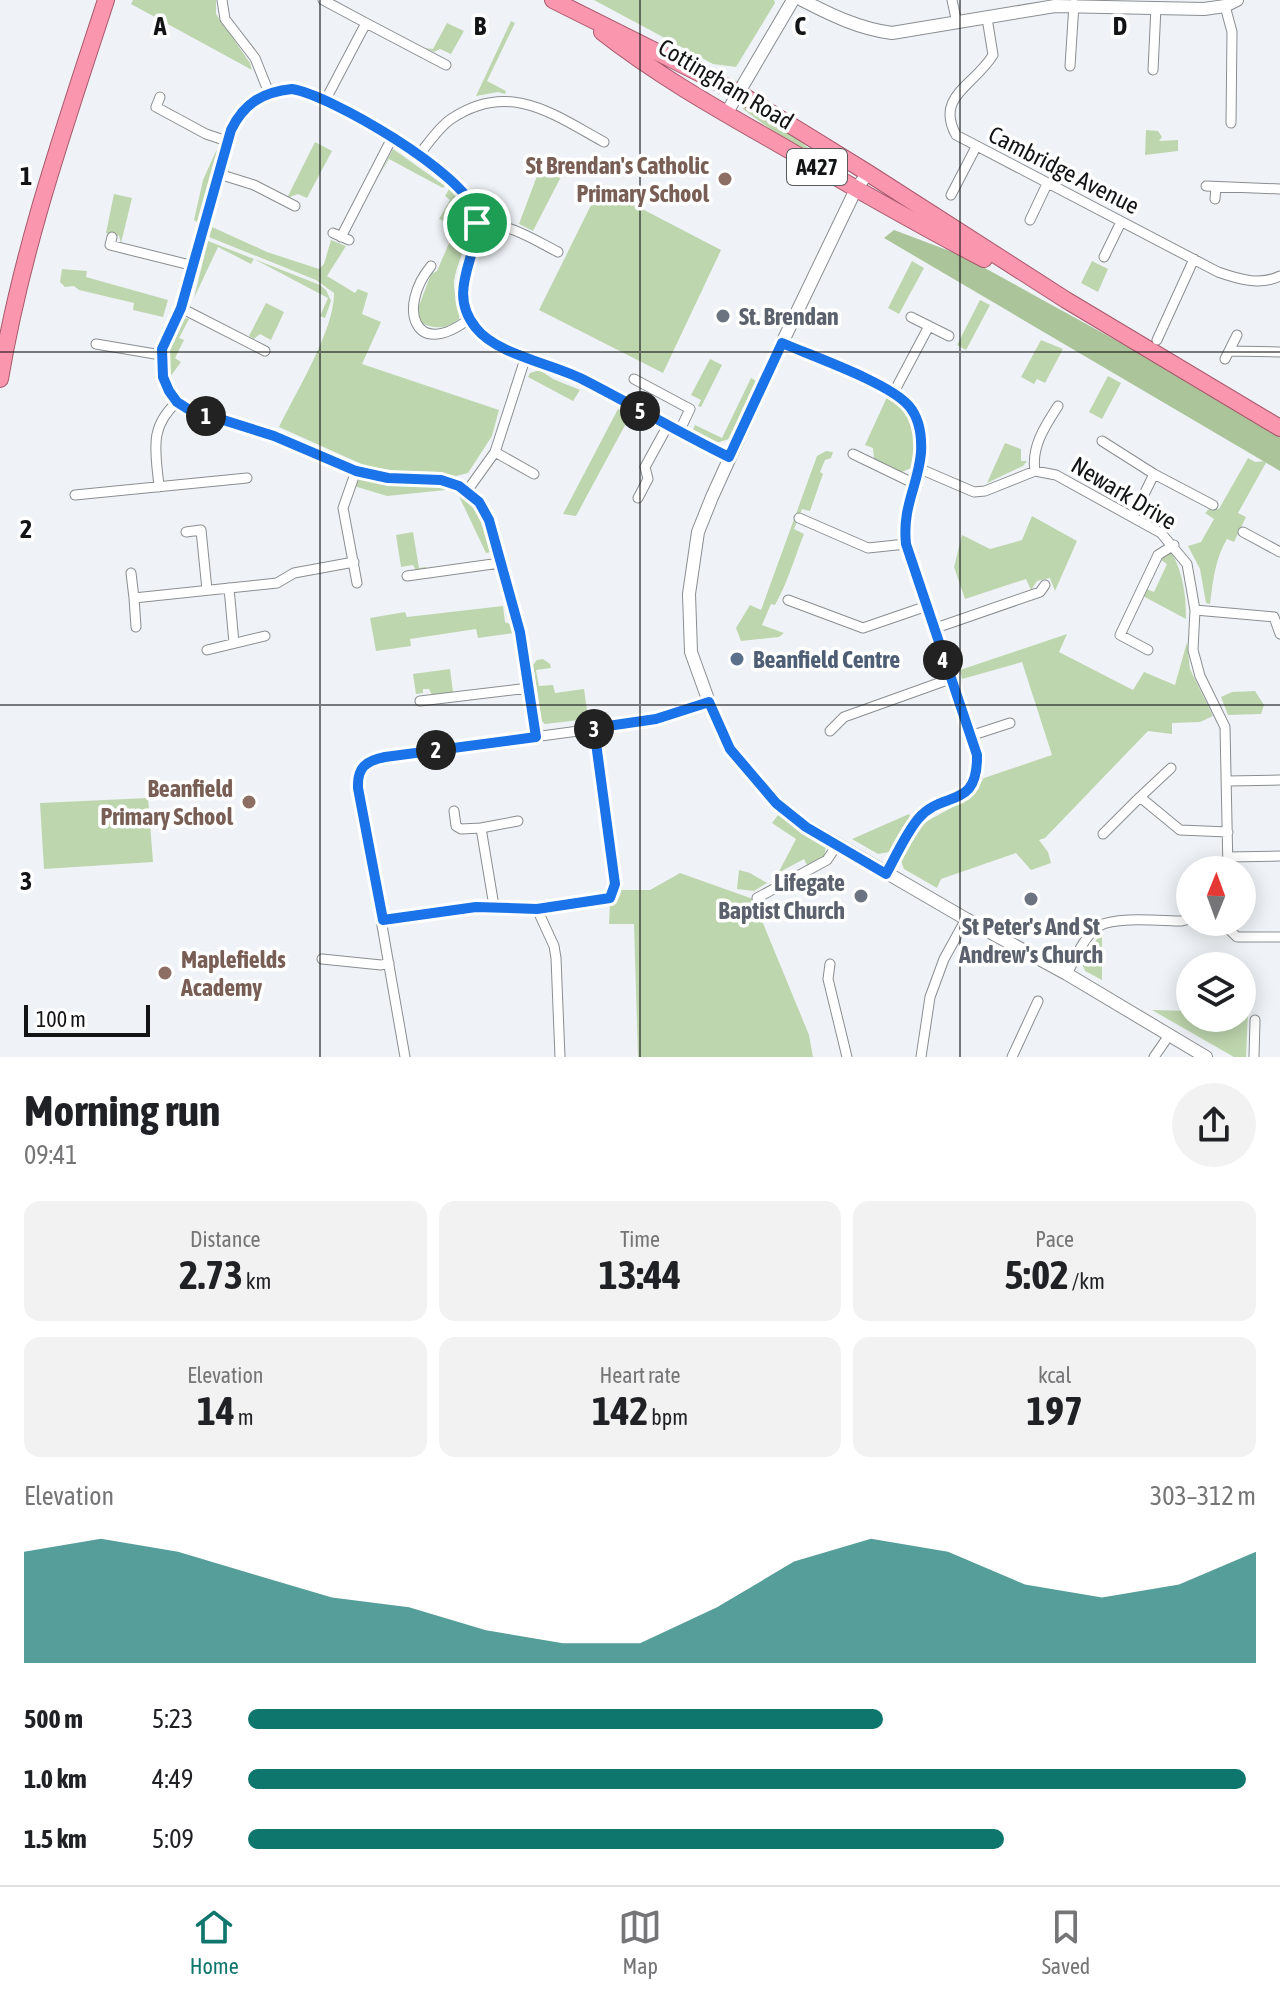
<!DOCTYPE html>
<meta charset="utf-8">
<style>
body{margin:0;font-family:"Asap Condensed",sans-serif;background:#f2f2f2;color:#202124;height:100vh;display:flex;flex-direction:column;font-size:30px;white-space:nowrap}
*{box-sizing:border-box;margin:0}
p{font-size:26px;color:#757577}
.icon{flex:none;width:44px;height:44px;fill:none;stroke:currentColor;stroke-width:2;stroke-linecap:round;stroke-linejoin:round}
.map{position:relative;height:1057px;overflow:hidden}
.sheet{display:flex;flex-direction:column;background:#fff;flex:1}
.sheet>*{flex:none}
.needle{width:52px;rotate:1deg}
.controls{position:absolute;left:1176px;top:856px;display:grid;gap:16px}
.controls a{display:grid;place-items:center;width:80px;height:80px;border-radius:50%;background:#fff;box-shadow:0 4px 20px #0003;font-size:40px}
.scale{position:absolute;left:24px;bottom:20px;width:126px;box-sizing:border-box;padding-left:8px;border:4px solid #121415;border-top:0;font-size:22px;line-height:28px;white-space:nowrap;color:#121415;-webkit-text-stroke:6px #fff;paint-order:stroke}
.pin{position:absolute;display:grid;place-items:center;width:68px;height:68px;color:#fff;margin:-34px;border:4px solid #fff;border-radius:50%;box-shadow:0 2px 8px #0007}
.km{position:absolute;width:40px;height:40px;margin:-20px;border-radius:50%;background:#222;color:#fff;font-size:22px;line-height:40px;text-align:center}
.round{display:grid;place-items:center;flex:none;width:84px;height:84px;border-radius:42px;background:#f2f2f2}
.overview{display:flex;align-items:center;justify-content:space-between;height:136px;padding:0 24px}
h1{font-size:44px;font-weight:700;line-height:60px}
.stats{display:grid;grid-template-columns:repeat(3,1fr);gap:12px;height:136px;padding:8px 24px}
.stats div{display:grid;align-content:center;border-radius:16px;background:#f2f2f2;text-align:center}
.stats b{font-size:40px;font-weight:700}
.stats small{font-size:22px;font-weight:400}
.stats p{font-size:22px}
.chart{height:224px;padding:16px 24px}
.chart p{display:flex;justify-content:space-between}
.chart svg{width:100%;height:144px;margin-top:8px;fill:#0f766e;opacity:.7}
ul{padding:0 24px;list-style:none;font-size:26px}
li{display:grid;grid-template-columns:128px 96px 1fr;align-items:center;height:60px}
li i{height:20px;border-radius:10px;background:#0f766e}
.tab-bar{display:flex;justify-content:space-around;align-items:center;height:112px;border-top:2px solid #e0e0e0;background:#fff;font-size:22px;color:#757577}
.tab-bar a{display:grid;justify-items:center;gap:4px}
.tab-bar .current{color:#0f766e}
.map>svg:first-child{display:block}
</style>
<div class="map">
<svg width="1280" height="1057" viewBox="0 0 1280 1057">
<rect width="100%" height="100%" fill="#eff3f7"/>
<path fill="#bed6ae" d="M133,0h83v14l34,49 2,7 -121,-66z
M594,0h180l1,3 -39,64 -23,-3z
M511,21l4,2 -28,58 19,10 -1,3 -7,-2 -22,4z
M447,23l17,8 -13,23 -11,-5 -6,3 -9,-4 8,1z
M743,105l44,25 20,17 38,23 1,7 -47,-27 -56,-41z
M1146,130l12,1 4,6 -3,4 19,-1v11l-33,4z
M315,142l17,9 -25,47 -9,-4 -11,4z
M393,149l52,37 -2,2 -54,-29 -10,17z
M216,151l4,1 -18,67 -5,3 -3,-2 9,-40z
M543,160l22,9 -32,62 -14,-7z
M600,187l121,63 -58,123 -124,-63z
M449,189l17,14 5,19 -7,1c6,20 -7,38 -10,58 -1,13 7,25 5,38 -14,11 -25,10 -41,3l-1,-11 14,-37 6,-3 16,-37 -2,-10 -12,-5 11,-19 -5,-4z
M114,194l18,4 -11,45 -2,-7 -13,-3z
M212,227l55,25 52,17 5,-5 7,-24 15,6 -19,30 28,17 3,-4 10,4 -6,21 19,8 -19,42 137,46 -7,26 -24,37 -12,3 -17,-4 -42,-1 -31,-5 -87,-39c16,-33 56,-98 55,-134l-18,-13 -107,-43z
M208,241l46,18 -3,5 -33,-17 -24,51z
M254,259l66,26 6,5 5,11 -6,17 -5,-2 8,-18z
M912,261l12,7 -25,46 -11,-6z
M1092,261l16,8 -10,23 -17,-9z
M62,269l25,2 -1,6 82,23 -5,17 -30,-7 1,-7 -55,-13 -5,-4 -9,1 -5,-5z
M980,300l10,5 -24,45 -9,-5z
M266,303l18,9 -13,28 -11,-6 -6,5 -5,-3z
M187,318l2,1 -10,19 5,2 -9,18 6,4 -11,15 -1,-27 14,-31z
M1041,340l22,9 -18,34 -8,-4 -3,5 -13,-7z
M710,359l12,6 -21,42 -3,-1 3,-6 -10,-5z
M540,370l13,9 27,11 -7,11 -45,-24 2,-4z
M1108,376l13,7 -19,36 -13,-7z
M751,378l5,3 -27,58 -13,4 -24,-11 3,-7 27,13z
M887,397c28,17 31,42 24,71l-9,4 -28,-13 -1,-11 -8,-3z
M618,409l12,7 -54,100 -13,-2z
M1005,443l16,6v12h6l-4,5 -36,17z
M826,451l7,1 -2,6 -6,2 -5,12 3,2 -13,37 -8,-2 -8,20 10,5c-10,25 -16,48 -29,71l-4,-1 -9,21 22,8 -5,4 -38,4 -5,-13 14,-23 11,5 56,-154z
M1248,458l7,4 12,-1 -29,52 8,4 -12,25 -7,-3c-12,20 -14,42 -17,65l-4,-1 -6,-34 -12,-23 13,-4 13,-23 -9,-6 5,-5 9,1z
M362,479l16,3 64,3 7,3 -3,2 -59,6 -33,-10 3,-5z
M457,492l20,18 14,42 -5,1z
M1032,516l45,25 -22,50 -5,-13 -13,3 -6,9 -5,-11 -61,20 -11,-32 8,-32 28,14 32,-9z
M413,532l6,36 7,-1v4l-9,1 -4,-7 -12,2 -5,-32z
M1171,552c12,20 15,42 15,67l-43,-23 3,-7 8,3 13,-28 -6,-4 1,-3z
M503,606l2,16 7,3 2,8 -36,5 -2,-9 -66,10 1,7 -35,5 -6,-33 35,-6 2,5z
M1067,634l-8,18 74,38 11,-18 31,13 12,-43 3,27 23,47 -13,6 -28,1v11l-24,-3 -103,107 -6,2 9,12 3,11 -20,7 -15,-17 -75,26 -4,9 -33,-19 -3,-8 21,-37 49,-27 13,-19 68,-23 -30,-93 -60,17 -2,-9z
M543,659l7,5 1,4 -15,2 3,16 14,-1 2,8 29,-4 3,21h8l2,8 -52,6 -3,-3 -9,-56 4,-5z
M450,669l3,23 -21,3 -3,-6h-6v4l-7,1 -3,-20z
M1255,691l9,14 -3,9 -33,1 -7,-18 11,-5z
M148,798l5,64 -109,7 -4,-66z
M909,814l1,2 -21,36 -11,2 -26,-15z
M778,815l48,32 -2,9 -17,9 -3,-6 -24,13 1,7 -8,4 23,-44 -24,-16z
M739,870l11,3 17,10 -13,8 -17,-2z
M680,873l73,26 56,136 4,22h-175l-4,-133h-25l1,-20 10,-8 1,-6h29z
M1102,931v49l-17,-9 -3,-8z
M1152,1010l38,1v7h52v-6h6l-2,45h-12z"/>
<path fill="#abc49a" d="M894,230l69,26 185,102 132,79v34l-396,-233z"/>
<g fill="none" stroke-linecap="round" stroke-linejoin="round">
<g stroke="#8a8e91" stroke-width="11">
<path id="minor" d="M222,0l3,19 30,39 14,35
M323,0l43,23
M952,0l5,23
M1225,6l7,26 -1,91
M987,18l6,37c-19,31 -58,41 -37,80l262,137c20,7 42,14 62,4
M1070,66l4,-62
M1153,70l3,-63
M160,97l-4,10 50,27 21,7
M326,99l40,-76 80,42
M418,156c10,-12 20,-28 33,-37 58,-39 102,-5 153,23
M219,174l35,11 41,21
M1206,186l74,3
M951,195l25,-48
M1215,199l1,-12
M1030,220l17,-36
M477,223c32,0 54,15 81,29
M333,233l16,7
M112,237l-2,8 84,21
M341,237l51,-99
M1104,257l17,-35
M431,266c-34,41 -17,95 38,53
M181,308l84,43
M911,317l38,19
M1157,340l37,-81
M782,343l112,49 17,16 9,20 1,24 -14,52 -3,20 2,20 71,211v23l-7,10 -48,26 -6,7 -30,53
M96,344l65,11
M1229,351l51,1
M1225,359l12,-24
M634,379l56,30 -11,23
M894,392l35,-66
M1102,441l52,33 -21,43
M495,452l39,22
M853,454l60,29
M918,468l56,24 11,-1 50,-20 21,4 105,58 26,31 8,46 -2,40 7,26 25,51 3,143
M356,471l-13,37 14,75
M1035,471c-4,-24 10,-45 23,-65
M1154,474l59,31
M159,487c-3,-35 -11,-59 18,-85
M467,491l28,-39 31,-96
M75,495l172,-17
M638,498l10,-19 -3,-12 22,-40
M799,518l69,30 38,-4
M186,532l15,-2 6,60
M1243,532l37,20
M131,573l3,25 143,-15 17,-10 60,-11
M407,576l93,-13
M229,588l5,55
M134,598l2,29
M788,600l75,28 64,-22
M1195,610l79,7 6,17
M933,629l107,-37 5,-7
M207,650l58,-14
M1148,650l-28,-15 38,-80 16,-10
M420,701l109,-13
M830,731l14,-14 106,-38
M970,736l40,-13
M536,737l-16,-105 -31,-112 -10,-18 -20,-16 -18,-6 -53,-2 -32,-7 -82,-35 -74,-21 -23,-13 -8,-11 -6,-14 -1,-28 19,-41 46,-167c37,-98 127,-30 183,10 21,14 53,30 63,55 17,41 -39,91 11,131 26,21 65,26 95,40 29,14 56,32 85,48 21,12 43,21 65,32
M1227,781l53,-1
M1140,797l31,-29
M454,811l2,15 5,3 20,-1 13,78
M481,828l37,-7
M1103,834l37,-37 40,33 48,2
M1228,857l52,-1
M757,898l70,-38 10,-15
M537,909l17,37 2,12 4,99
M383,920l93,-13 61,2 73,-11 5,-14 -21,-156
M1221,922l16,15h43
M322,959l59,6 8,-2
M830,964l-2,15 19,78
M1067,974c8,-15 17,-38 32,-48 17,-10 63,-5 83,-5l8,-2
M405,1057l-47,-269 4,-21 9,-6 14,-4 245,-33 53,-12 26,-10
M921,1057l9,-60 14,-38 22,-40
M1012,1057l26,-56
M1154,1057l16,-23
M1254,1057l1,-37"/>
</g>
<g stroke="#8a8e91" stroke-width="14">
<path id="tertiary" d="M802,0c29,15 58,29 90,33l163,-27 149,3 21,-3 12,-6
M726,114l67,-114
M868,173l-12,16 -74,154 -70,154 -14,35 -9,62 2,58 18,50 21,47 46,54 25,20 165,96 101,55 139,83"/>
</g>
<g stroke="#a8586b" stroke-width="18">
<path id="trunk" d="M553,0l184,92 131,81 198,127 214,128
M602,32c56,44 119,79 180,114 67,39 133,77 202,113
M0,379c22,-131 65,-253 106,-379"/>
</g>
<use href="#minor" stroke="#fff" stroke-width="9"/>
<use href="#tertiary" stroke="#fff" stroke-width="12"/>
<use href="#trunk" stroke="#fa96ae" stroke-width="16"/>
</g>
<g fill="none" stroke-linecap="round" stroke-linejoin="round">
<g stroke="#fff" stroke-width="16">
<path id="route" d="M292,89c39,6 173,85 183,123 10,39 -32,76 1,116 21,27 78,36 108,52 49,25 96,53 145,77l53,-114c30,13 108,40 127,63 10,12 13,30 12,47 -3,33 -19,53 -15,91l71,211c1,56 -34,34 -59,64 -13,16 -22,37 -32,55l-80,-47 -30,-24 -46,-54 -21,-47 -53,17 -62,9 21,156 -5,14 -73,11 -61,-2 -93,13 -25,-132c-1,-21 8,-27 27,-31l151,-20 -16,-105 -31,-112 -10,-18 -20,-16 -18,-6 -53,-2 -32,-7 -82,-35 -86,-27 -11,-7 -8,-11 -6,-14 -1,-28 19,-41 50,-178c13,-27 32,-38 61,-41z"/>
</g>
<use href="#route" stroke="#1a73e8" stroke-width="10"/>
</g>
<path fill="none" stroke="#121415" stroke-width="2" stroke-opacity="0.55" d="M320,0v1057M640,0v1057M960,0v1057M0,352h1280M0,705h1280"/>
<g fill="#8d6e63" stroke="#fff" stroke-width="3">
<circle cx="725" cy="179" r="8"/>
<circle cx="249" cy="802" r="8"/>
<circle cx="165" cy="973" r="8"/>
</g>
<g fill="#6b7280" stroke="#fff" stroke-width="3">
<circle cx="723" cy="316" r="8"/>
<circle cx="861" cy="896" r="8"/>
<circle cx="1031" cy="899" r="8"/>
</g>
<circle fill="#5c6f8a" stroke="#fff" stroke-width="3" cx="737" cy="659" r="8"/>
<g text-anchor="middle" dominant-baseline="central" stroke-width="7" stroke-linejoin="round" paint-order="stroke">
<rect fill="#fff" stroke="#595a5b" stroke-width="2" x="787" y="149" width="60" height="36" rx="6"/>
<g font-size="22" font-weight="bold" fill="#121415">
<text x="817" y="167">A427</text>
</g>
<g font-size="24" fill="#121415" stroke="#fff">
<text transform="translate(726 84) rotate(31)">Cottingham Road</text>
<text transform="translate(1064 170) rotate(27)">Cambridge Avenue</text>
<text transform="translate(1124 493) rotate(31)">Newark Drive</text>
</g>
<g font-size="24" font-weight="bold" fill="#785e54" stroke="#fff" text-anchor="end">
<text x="709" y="165">St Brendan's Catholic<tspan x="709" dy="28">Primary School</tspan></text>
<text x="233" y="788">Beanfield<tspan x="233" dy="28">Primary School</tspan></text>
<text x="181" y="959" text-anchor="start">Maplefields<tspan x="181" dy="28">Academy</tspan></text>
</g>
<g font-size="24" font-weight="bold" fill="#5b616d" stroke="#fff" text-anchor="start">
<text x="739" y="316">St. Brendan</text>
<text x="845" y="882" text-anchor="end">Lifegate<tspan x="845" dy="28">Baptist Church</tspan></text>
<text x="1031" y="926" text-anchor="middle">St Peter's And St<tspan x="1031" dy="28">Andrew's Church</tspan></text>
</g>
<g font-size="24" font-weight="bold" fill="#4e5e75" stroke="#fff" text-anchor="start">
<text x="753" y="659">Beanfield Centre</text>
</g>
</g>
<g font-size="26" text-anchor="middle" font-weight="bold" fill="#121415" stroke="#fff" stroke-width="7" stroke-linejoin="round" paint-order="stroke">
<text x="160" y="35">A</text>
<text x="480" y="35">B</text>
<text x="800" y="35">C</text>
<text x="1120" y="35">D</text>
<text x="26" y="185">1</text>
<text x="26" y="538">2</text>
<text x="26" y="890">3</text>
</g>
</svg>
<div class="controls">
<a><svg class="needle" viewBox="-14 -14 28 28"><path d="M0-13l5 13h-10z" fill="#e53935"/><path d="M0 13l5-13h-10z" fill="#757577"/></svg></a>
<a><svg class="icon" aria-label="layers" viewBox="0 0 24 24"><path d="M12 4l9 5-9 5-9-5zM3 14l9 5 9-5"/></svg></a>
</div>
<div class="scale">100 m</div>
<div class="pin" style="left:477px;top:223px;background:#1e9e55"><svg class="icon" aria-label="arrive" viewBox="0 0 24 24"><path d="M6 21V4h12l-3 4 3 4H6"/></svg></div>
<b class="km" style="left:206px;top:416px">1</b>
<b class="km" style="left:436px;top:750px">2</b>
<b class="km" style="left:594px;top:729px">3</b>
<b class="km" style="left:943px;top:660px">4</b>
<b class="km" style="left:640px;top:411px">5</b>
</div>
<section class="sheet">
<div class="overview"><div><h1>Morning run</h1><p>09:41</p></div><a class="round"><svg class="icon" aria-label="share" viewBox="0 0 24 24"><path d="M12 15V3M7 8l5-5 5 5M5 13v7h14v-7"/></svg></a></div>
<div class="stats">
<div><p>Distance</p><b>2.73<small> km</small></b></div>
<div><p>Time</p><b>13:44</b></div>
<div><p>Pace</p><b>5:02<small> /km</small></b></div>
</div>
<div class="stats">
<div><p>Elevation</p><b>14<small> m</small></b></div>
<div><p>Heart rate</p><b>142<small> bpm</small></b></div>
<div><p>kcal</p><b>197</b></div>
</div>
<div class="chart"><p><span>Elevation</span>303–312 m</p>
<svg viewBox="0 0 160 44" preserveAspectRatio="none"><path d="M0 44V10L10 6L20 10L30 17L40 24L50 27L60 34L70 38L80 38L90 27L100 13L110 6L120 10L130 20L140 24L150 20L160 10V44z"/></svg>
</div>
<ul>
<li><b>500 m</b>5:23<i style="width:63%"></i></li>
<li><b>1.0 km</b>4:49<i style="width:99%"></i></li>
<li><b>1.5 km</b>5:09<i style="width:75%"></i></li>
</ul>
</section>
<nav class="tab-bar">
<a class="current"><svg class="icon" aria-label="home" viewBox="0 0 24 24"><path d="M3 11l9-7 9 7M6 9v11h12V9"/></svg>Home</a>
<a><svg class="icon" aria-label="map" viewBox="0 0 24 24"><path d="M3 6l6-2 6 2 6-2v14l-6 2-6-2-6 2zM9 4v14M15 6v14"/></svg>Map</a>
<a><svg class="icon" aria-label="saved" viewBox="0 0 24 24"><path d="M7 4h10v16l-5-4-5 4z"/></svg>Saved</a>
</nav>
